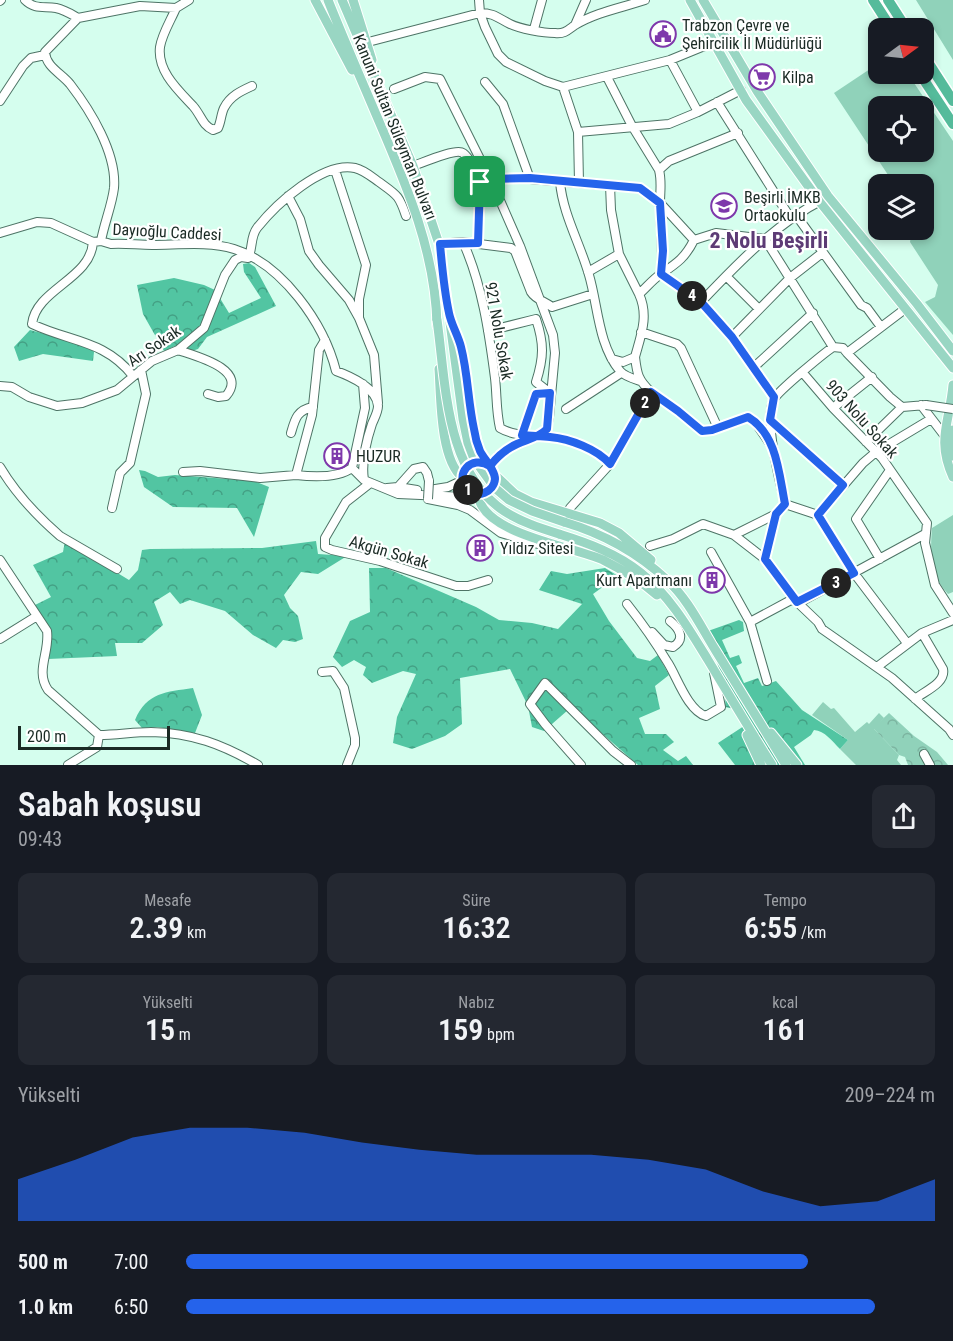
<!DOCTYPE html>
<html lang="tr">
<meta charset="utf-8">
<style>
body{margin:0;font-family:"Roboto Condensed",sans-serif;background:#242831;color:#f1f3f6;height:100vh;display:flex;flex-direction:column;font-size:22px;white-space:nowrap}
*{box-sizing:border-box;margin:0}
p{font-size:20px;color:#9ea1a6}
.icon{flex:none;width:33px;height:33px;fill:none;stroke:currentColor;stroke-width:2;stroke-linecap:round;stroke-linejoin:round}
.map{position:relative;height:765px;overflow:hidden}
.side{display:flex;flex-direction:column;background:#171b24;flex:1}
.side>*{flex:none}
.needle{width:39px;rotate:75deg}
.fabs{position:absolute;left:868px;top:18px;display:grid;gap:12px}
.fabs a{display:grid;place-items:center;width:66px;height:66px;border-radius:12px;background:#171b24;box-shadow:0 3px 9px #0003;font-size:30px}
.scale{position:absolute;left:18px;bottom:15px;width:152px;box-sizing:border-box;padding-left:6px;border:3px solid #1a2a24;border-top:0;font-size:16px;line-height:21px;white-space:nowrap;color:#1a2a24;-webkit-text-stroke:4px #fff;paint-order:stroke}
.pin{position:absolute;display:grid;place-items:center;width:51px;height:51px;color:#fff;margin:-26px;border-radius:12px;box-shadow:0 3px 9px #0006}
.km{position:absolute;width:30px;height:30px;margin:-15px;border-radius:50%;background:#222;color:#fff;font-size:16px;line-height:30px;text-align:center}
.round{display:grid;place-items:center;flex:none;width:63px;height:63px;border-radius:12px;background:#242831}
.head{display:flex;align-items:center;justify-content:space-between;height:102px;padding:0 18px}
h1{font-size:33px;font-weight:600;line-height:45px}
.figures{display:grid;grid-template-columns:repeat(3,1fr);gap:9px;height:102px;padding:6px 18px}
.figures div{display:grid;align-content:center;border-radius:12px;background:#242831;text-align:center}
.figures b{font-size:30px;font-weight:600}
.figures small{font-size:16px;font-weight:400}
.figures p{font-size:16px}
.chart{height:168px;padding:12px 18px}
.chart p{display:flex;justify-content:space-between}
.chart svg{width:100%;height:108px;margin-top:6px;fill:#2563eb;opacity:.7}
ul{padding:0 18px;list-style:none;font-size:20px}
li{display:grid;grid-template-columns:96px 72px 1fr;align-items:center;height:45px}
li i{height:15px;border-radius:8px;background:#2563eb}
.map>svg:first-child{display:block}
</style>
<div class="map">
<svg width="953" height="765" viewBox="0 0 953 765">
<defs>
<pattern id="forest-crowns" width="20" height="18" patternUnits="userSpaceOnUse" patternTransform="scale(1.5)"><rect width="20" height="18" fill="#52c5a2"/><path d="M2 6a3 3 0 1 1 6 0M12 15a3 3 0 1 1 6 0" fill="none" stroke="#43a084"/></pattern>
<pattern id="park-crowns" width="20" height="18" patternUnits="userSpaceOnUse" patternTransform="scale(1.5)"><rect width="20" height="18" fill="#90d2ba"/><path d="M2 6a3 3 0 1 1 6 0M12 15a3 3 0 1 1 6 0" fill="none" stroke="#7cb4a0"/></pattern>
</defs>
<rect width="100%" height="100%" fill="#d5feee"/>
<path fill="#90d2ba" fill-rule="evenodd" d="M916,0h37v60z
M879,51v23h29l45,67v194l-28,-33 10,-5 3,-12 -28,-43 2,-12h12v-46h-30l-60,-91 42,-28 -5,-9zM879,106h45v46h-45z
M953,515v77l-5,2c-18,-20 -18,-39 -16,-66z
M823,702l8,7 3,-1 21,24 12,-10 2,2 10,-11 5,5 -10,11 25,26 -2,5 4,5h-45l-16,-16 8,-9 -36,-25z"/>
<path fill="url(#forest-crowns)" d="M249,263l6,4 21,39 -69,31 -9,12 -9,3 -14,-6 -11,5 -21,-37 -6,-29 37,-7 30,7 11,5 14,23 32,-15 -17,-26 -1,-8z
M30,330l60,16 4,6 -1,9 -50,-7 -24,7 -5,-14z
M139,470l6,1 13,6 17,-2 79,6 15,6 -15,50 -17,-29 -64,-1 -29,-20z
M65,541l64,39 9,-10 4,-20 8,-1 112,-1 54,-7 2,13 29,2 -29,18 -17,-2 -17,23 6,13 8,8 5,23 -8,3 -12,-2 -7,8 -23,-13 -28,-24 -35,-11 -10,4 -10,-12 -16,10 9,23 -21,18h-27l2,13 -69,3 2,-24 -17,-29 18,-9 -18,-32 30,-13z
M369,568h17l90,39 23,13 33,3 26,6 24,-25 -43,-14 12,-19 16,3 38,-6 13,8 -25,18 16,27 28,37 13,3 8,-6 11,20 -14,11 5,23 -21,9 6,16h21l8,8 -11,8 15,11 8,-5 7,9h-55l-65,-57 -5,2 -24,21 -12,-4 -4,-21 -18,-37 -50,9 2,46 -17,12 -33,13 -19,-6 4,-26 19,-43 -13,-3 -31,12 -9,-8 3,-8 -12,-7 -12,7 -9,-10 17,-36 20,-9z
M739,620l4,2 1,9 -22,9 8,18 9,-3 3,8 -6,3 8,17 14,-5 4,8 14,-5 26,29 46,30 -8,9c-8,-8 -15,-18 -26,-19l-3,5 -17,12 11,18h-70l-17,-22 26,-17 -9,-17 -10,-2 1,-14 -18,-62z
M193,688l9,27 -7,18 -38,-6 -15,1 -7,-8c12,-28 31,-28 58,-32z"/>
<path fill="url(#park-crowns)" d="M889,713l25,23 23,16 11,13h-40l-3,-8 -6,-2 -26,-27z"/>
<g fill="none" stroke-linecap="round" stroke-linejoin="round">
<g stroke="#4e7466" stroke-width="10">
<path id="minor" d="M25,0c10,10 19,6 31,8 9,2 15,6 22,10l62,-12 36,2 13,-8
M479,0l1,13 5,14 13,27 8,8 39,19 18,6 107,-27 44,-18
M0,1l1,-1
M176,8c-5,12 -14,26 -16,39 -3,24 18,43 33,59 8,9 9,19 20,24l5,-2c3,-6 3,-14 6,-20 6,-12 17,-17 28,-22
M575,25l11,-25
M534,29l8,-29
M372,41l108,-28c14,0 18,5 30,11 10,5 33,9 45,9 10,1 13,-3 20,-8 22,-13 46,-17 70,-25
M670,60l28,52
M607,77l25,49 27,44
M485,82l18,22 27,75
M563,87l15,45 1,51
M394,89l31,-12 15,2 55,110 25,57 33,89 2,18 -6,64
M0,101l23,-35 8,-8 14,-3
M717,102l74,117
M578,132l91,-8 29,-12 43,-22
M738,133l-69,28 -10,9c3,12 1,21 1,33 0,25 4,45 1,71l40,28 31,35 42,60
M413,166c9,-3 43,-18 50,-13 8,6 13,20 17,29l10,-3h40l110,9 20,15 34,37
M335,170l31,95 -7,34v19l15,37 4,48
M560,182c3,33 20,61 29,93 9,30 9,70 31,96 4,5 14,8 20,10
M610,185l1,25 8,44 20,40
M288,196l12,23 9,32 10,14 30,35 10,18
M796,215l65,90 6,3 14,19
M0,233l37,-11 14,1 42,19 8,-1c3,-17 11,-36 13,-53 3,-35 -24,-78 -44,-104 -9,-11 -24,-17 -25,-32l33,-34
M101,241l10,3c13,-1 27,1 41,1 26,0 57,-4 82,4 48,15 90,74 102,122 14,5 41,17 42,35 0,6 -4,13 -6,18 -6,18 -11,37 -8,56l34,14 68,3 8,-4
M93,242c-2,37 -57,47 -61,82 38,18 73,16 101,52
M463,242l48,6 4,3 16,41c5,8 14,9 21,15l41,-13
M478,243l2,-61
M439,244l24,-2c19,42 26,90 32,136 2,17 1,33 5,50 15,9 34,7 51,9 19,2 46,12 59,27
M588,272l31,-18
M726,276l33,33
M701,302c37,-39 74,-78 123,-103
M488,331l48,-12c8,24 8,38 0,63l14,11
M641,332l36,12 4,4 37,80
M732,337l58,-59 32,-25
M325,340l-6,10 -7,65 -16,60c17,2 42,3 56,-7l12,12
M178,350c17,6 71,19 48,46l-8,1 -10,-3
M847,353l43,44 12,10 24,-2
M612,359l11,3 12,-5
M753,368l60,-55
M803,373l30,35 49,50 45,65 -2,20 10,42 18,28
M0,386l12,1 17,10 28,9 25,-3 35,-13 35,-29 26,-11 26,-22 21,-53 10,-15 6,-3 7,1c5,-9 2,-21 9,-30 19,-24 66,-67 98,-60 9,2 17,9 24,14 18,13 20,13 27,34
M651,392l27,19 24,20 10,-1 36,-13 7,5 18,26
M921,405l23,30
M833,408l39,-31
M566,409l55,-36
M770,420l74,65
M291,433c4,-14 6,-23 22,-26
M522,435l14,-41 12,-1
M866,442l36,-35
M0,467c16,27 37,49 60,69l57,33
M352,468l13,-60 -2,-24
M183,472l17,-1 60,7 36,-3
M369,484l-23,18 -21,36v9l7,3 48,11 76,25h12l20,-6
M398,487l16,-18 9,-2 4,6 2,8
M387,488l11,-1 19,3
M429,490l19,-3 15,-7
M428,499l30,6 12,5 31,23 37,11
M785,504l33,11 36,58 53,70
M112,508l8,-35 10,-10 16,-69 -5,-24
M570,508l40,-44 41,-72c-13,-12 -14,-18 -16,-35 6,-22 14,-41 4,-63 7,-6 14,-15 22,-20 16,-11 24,-16 33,-34l22,-7 49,6 68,108
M818,515l45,-52 13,-11 55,-33
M734,535l31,24 32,43 21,20 4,7 70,49 57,51 4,6
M650,546l23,-7 30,-15 31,11 42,-21
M711,552l39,70 17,59
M765,559l11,-45 9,-10c-5,-24 -22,-84 -11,-105 4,-8 49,-45 59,-52l10,1 4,5 58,-44
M880,559l-24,-40 34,-49
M0,560l47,71c3,21 -12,40 1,59l51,45
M627,604c15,19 29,39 41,59 9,14 20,48 38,53l15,-9 -7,-34
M750,622l41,-22 6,2 5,-1 123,-67
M649,633l3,-1 12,13 9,2c13,-8 6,-19 -3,-26
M0,639l37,-23
M877,667l45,-34 31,-13
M322,672l11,-1 11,17 11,50v7l-8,20
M915,699c10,-8 31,-16 28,-30l-21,-36
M99,735c17,0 35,-3 52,-3 41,1 71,12 107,33
M924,754l6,11
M68,765l29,-18 2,-12
M581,765l-36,-41 -15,-20 15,-21 68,68 18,14"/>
</g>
<g stroke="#fff" stroke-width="11">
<path id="major" d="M315,0l37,70
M328,0c16,40 33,79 50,119 28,65 58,134 59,207
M342,0l71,166 26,78 10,71 12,31 13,83 5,20 8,15
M353,0l19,60
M690,0l56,100 73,101 134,167
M703,0l54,91 71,105 89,108 36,47
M439,369c2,28 1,90 23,108
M953,385c-3,36 -17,55 0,92
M953,430v26
M463 478a16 16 0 1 1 32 0a16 16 0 1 1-32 0Z
M495,475l20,19 16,8 69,21 19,10 32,27
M478,494c3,40 94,52 125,66 18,9 39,22 54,35
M564,522c37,11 74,31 103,58 21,19 34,47 49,71 23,38 47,76 70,114
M559,534c29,9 59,20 82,39 29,23 48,56 67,87 21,35 42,70 64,105
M771,733l26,32
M747,735l14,30"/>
</g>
<g stroke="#fff" stroke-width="13">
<path id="highway" d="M873,0l18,28
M888,0l18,28
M924,56l29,45
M920,74l33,50"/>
</g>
<use href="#minor" stroke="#fff" stroke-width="8"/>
<use href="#major" stroke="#99d6c3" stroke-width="9"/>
<use href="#highway" stroke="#55bb9b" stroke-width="10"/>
<g stroke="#4e7466" stroke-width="10" stroke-linecap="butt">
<path id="minor-bridge" d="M926,405l27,4
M497,457c7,-5 14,-11 21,-14 18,-7 28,-3 31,-26
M428,499l1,-18"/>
</g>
<g stroke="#fff" stroke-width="11" stroke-linecap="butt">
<path id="major-bridge" d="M449,315l14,104 5,24 6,16 21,29 14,12 23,11 32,11
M437,320c9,63 8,152 67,191 17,11 36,17 55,23"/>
</g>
<use href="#minor-bridge" stroke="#fff" stroke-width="8"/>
<use href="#major-bridge" stroke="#99d6c3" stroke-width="9"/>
</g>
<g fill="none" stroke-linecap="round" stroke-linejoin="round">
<g stroke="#fff" stroke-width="12">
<path id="route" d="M480,182l-2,61 -38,1c2,23 4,46 9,69 2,11 9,22 12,34 7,27 7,55 13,82 1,7 3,15 6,22 4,8 15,19 15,28 -1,13 -18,20 -27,11 -15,-15 3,-36 22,-24 7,-9 16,-17 27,-22 11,-5 21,-6 30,-15l3,-36 -14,1 -14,41c9,1 19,1 28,2 20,2 47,12 60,27l41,-72 27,19 24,20 10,-1 36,-13c29,17 31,57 37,87l-9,10 -11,45 32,43 57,-29 -36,-58 25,-30 -73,-65 4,-23 -42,-60 -31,-35 -40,-28 2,-23 -3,-48 -20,-15 -110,-10 -40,1 -10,3"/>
</g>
<use href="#route" stroke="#2563eb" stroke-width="8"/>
</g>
<defs>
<g id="civic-ring" transform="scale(1.35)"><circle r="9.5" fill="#fff" stroke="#7e38ab" stroke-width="1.5"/><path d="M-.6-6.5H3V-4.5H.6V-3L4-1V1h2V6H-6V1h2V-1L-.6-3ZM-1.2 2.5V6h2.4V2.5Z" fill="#7e38ab"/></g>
<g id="supermarket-ring" transform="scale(1.35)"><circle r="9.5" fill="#fff" stroke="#7e38ab" stroke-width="1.5"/><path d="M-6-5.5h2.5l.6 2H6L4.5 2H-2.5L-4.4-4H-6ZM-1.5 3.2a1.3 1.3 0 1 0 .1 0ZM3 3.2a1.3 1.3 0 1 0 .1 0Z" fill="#7e38ab"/></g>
<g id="school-ring" transform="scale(1.35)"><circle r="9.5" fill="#fff" stroke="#7e38ab" stroke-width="1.5"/><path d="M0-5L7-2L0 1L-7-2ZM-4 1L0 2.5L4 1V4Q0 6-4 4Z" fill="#7e38ab"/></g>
<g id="building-ring" transform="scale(1.35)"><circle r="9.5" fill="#fff" stroke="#7e38ab" stroke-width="1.5"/><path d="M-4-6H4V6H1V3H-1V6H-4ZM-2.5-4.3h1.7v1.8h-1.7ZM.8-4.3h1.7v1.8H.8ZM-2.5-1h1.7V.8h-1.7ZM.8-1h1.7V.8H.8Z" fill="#7e38ab"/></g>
</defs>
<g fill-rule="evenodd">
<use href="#civic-ring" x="663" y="34"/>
<use href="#supermarket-ring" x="762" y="77"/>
<use href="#school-ring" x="724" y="206"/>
<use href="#building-ring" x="337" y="456"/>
<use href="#building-ring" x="480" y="548"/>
<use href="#building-ring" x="712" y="580"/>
</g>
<g text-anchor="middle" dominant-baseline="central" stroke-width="4.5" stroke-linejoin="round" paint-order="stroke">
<g font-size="16" fill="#1a2a24" stroke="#fff" text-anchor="start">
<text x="682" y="25">Trabzon Çevre ve<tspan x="682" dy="18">Şehircilik İl Müdürlüğü</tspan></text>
<text x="782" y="77">Kilpa</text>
<text x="744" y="197">Beşirli İMKB<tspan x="744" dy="18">Ortaokulu</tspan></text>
<text x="356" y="456">HUZUR</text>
<text x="500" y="548">Yıldız Sitesi</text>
<text x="692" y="580" text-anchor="end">Kurt Apartmanı</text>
</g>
<g font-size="16" fill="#1a2a24" stroke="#fff">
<text transform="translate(395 127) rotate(68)">Kanuni Sultan Süleyman Bulvarı</text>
<text transform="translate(167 232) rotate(3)">Dayıoğlu Caddesi</text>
<text transform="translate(499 331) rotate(80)">921 Nolu Sokak</text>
<text transform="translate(154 346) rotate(-34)">Arı Sokak</text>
<text transform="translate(862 419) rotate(48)">903 Nolu Sokak</text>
<text transform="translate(389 552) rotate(16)">Akgün Sokak</text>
</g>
<g font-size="22" font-weight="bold" fill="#5d3b75" stroke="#fff">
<text x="769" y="240">2 Nolu Beşirli</text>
</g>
</g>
</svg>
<div class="fabs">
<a><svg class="needle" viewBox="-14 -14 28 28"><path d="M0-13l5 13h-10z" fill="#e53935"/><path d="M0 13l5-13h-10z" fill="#9ea1a6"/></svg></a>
<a><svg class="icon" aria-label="locate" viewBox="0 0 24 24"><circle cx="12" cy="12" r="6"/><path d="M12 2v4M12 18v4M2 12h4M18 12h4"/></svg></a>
<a><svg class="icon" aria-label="layers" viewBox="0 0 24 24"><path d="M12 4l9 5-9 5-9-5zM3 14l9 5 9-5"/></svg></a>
</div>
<div class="scale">200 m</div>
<div class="pin" style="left:480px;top:182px;background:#1e9e55"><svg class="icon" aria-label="arrive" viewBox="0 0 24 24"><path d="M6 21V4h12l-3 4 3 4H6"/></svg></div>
<b class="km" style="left:468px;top:490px">1</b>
<b class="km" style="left:645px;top:403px">2</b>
<b class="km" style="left:836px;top:583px">3</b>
<b class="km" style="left:692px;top:296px">4</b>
</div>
<section class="side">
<div class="head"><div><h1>Sabah koşusu</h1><p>09:43</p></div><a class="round"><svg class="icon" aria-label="share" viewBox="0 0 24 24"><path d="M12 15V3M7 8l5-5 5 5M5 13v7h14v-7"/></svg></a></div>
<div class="figures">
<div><p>Mesafe</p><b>2.39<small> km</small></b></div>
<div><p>Süre</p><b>16:32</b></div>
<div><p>Tempo</p><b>6:55<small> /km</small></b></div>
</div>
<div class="figures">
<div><p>Yükselti</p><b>15<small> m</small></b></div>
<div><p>Nabız</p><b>159<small> bpm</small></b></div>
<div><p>kcal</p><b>161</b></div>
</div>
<div class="chart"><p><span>Yükselti</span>209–224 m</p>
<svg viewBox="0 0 160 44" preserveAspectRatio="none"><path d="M0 44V27L10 19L20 10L30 6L40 6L50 8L60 12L70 15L80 17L90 17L100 17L110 19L120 23L130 32L140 38L150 36L160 27V44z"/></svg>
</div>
<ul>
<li><b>500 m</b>7:00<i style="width:83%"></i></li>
<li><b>1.0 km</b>6:50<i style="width:92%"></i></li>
</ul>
</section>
